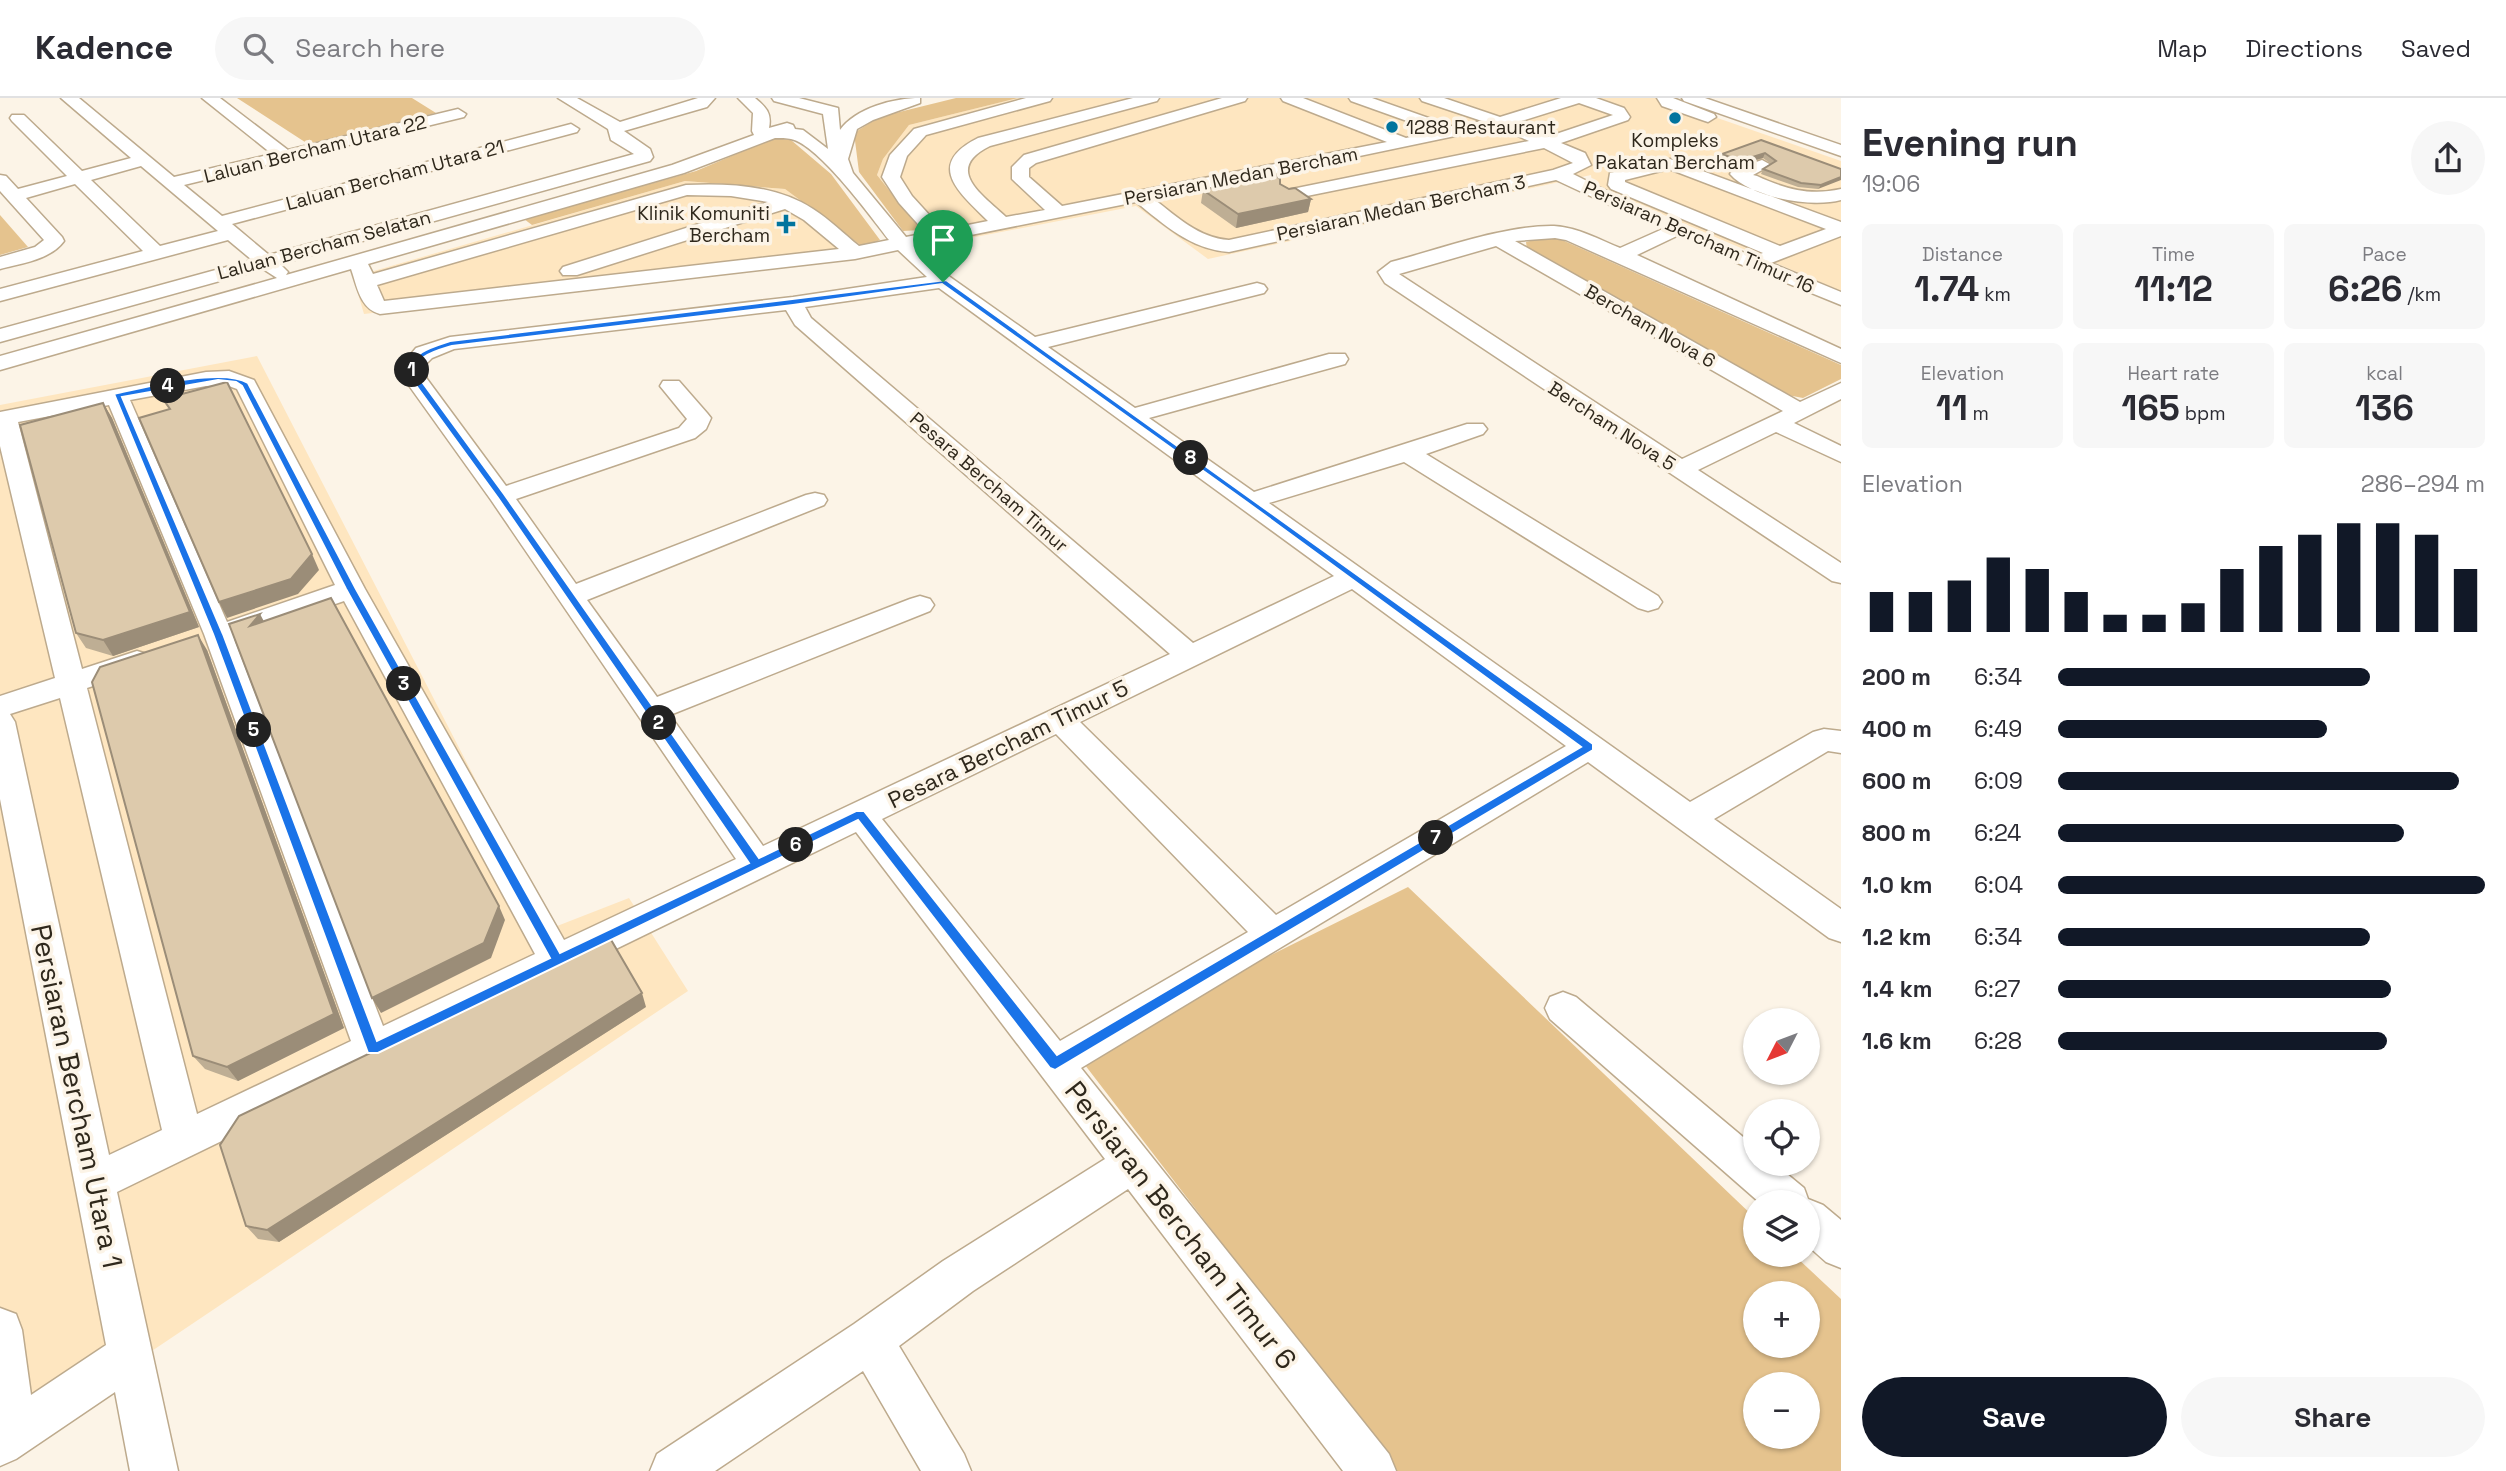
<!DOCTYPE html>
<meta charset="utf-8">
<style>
body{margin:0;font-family:"Space Grotesk",sans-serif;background:#f7f7f7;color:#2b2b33;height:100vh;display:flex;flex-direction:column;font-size:26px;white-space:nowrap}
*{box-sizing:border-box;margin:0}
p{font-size:23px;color:#7c7c81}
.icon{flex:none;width:38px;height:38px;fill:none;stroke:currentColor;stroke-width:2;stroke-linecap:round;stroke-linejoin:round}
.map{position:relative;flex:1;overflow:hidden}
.side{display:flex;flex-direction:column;background:#fff;width:665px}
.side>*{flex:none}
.needle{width:46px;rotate:228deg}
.controls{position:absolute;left:1743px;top:910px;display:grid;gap:14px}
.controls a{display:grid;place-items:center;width:77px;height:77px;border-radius:50%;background:#fff;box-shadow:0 2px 5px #0004;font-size:35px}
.pin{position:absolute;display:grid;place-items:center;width:60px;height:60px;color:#fff;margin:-72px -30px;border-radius:50% 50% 50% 0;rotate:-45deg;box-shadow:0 0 7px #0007}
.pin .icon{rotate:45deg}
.km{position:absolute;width:35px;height:35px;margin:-18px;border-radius:50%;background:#222;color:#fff;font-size:19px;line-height:35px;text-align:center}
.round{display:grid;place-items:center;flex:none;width:74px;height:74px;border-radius:37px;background:#f7f7f7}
.summary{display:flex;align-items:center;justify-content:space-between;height:119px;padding:0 21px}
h1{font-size:38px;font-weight:800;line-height:52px}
.stats{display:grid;grid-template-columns:repeat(3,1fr);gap:10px;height:119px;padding:7px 21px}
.stats div{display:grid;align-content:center;border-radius:10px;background:#f7f7f7;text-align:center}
.stats b{font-size:35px;font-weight:800}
.stats small{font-size:19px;font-weight:400}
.stats p{font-size:19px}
.chart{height:196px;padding:14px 21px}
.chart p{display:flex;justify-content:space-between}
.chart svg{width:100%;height:126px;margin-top:7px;stroke:#111827;stroke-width:6}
.primary-button{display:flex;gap:14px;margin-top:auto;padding:14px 21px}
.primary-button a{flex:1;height:80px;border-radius:42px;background:#111827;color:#fff;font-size:28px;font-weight:800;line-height:80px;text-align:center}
.primary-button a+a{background:#f7f7f7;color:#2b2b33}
ul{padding:0 21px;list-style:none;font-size:23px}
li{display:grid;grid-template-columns:112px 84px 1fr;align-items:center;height:52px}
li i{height:18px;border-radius:9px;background:#111827}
header{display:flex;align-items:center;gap:42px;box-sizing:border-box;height:98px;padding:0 35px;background:#fff;border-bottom:2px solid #e1e1e2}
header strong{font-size:33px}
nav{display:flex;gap:38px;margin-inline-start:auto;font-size:24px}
.search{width:490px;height:63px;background:#f7f7f7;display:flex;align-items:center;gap:18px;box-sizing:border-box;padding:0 24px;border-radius:38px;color:#7c7c81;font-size:26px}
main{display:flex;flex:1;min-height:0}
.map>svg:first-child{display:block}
</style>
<header>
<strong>Kadence</strong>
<div class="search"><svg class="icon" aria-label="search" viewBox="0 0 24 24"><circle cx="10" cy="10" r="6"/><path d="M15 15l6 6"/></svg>Search here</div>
<nav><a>Map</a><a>Directions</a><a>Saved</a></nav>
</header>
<main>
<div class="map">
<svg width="1841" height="1373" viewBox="0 0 1841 1373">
<rect width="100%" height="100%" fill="#fcf4e7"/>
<path fill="#fee6c0" d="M1018,0h642l181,63v130l-249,-107 -1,-9 -383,84 -72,-53 -202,39 -57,-70 6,-16 26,-34z
M685,83l100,8 89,66 -510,59 -11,-37z
M257,258l295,572 77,-30 59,93 -688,462v-1048z"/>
<path fill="#e5c38e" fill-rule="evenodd" d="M237,0h175l24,15 -128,31z
M956,0h62l-109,27 -26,34 -6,16 44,55 -18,1 -44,-59 -5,-39 25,-16z
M774,40l17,2 40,34 49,66 -17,7 -78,-58 -100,-8 -153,44 -8,-6 172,-48z
M0,117l28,32 -28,8z
M1542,140l18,1 281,126v14l-38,19 -21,-4 -255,-145 -1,-7z
M1408,789l347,331v37h39l47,44v172h-444l-322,-419zM1755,1195h53v53h-53zM1755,1286h53v53h-53z"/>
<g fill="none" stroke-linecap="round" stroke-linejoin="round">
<g stroke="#bdaa8d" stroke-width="3">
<path id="minor" d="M61,0h18l95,79 98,-23 -70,-56h18l68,52 170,-41 8,5 -2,3 -280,68 38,31 349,-92 8,5 -2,3 -345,92 37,31 365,-101 -23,-14 -3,-11 -50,-31h19l43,24 78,-24h17l-8,9 -83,24 26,18 3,8 -3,4 -370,103 8,8 -2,3 386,-110 82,-30 -2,-4 1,-18 -15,-15h17c11,9 17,15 14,30l18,-5 6,2 2,4 8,1 25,19 -5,-35 -49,-13 -2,-3h27l39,10 2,22c16,-22 54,-32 80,-32v5l-47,17 -16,9 -9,30 5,14 53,64 20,-4 -27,-30 -17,-26 8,-22 24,-26 112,-31h26l-2,3 -124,34 -19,21 -7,21 12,19 31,34 45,-9c-28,-28 -64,-56 -10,-83l155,-40h26l-2,3 -167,45c-47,23 -8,49 16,71l39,-7 -33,-31v-12l12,-12 198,-57h25l-2,3 -209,62 -7,5v9l33,29 325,-64 -104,-41 -2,-3h22l103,40 29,-7 -84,-30 -2,-3h23l82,29 28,-6 -60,-20 -2,-3h24l56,19 61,-19h35l28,10 6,9 -2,3 -67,23 24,10 6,12 -18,9 66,33 3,4 -3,4 -6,1 -77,-36 -327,72c-39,-3 -64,-27 -93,-50l-220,44 34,31 85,60 222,-54 7,2 3,4 -3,4 -216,54 87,61 194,-54h16l3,5 -3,5 -196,54 105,74 213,-68h16l4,5 -4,5 -57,20 232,142 4,6 -4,6 -10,3 -10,-3 -234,-146 -135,41 421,299 123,-70 11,-3 17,2v22l-13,-2 -114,68 127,90v33l-12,-4 -241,-176 -507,306 308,386 7,17h-53l-215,-282 -155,102 -74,55 65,108 7,17h-50l-58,-100 -148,100h-65l7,-17 197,-130 89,-63 162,-102 -249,-327 -739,360 61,279h-48l-15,-79 -99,67 -16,7v-158l16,6 6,16 9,65 75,-50 -106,-546v-103l55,-18 -55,-232v-34l206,-40 23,-1 25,9 111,209 199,351 172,-81 -245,-359 -86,-120 -4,-14 15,-18 34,-11 343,-40 134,-20 -29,-27 -43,9 -475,55c-20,-5 -23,-28 -29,-45l-351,101v-14l277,-78 -14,-9 -263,73v-13l252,-69 -24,-20 -228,61v-12l143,-38 -68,-67 -49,14 36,39 2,4c-14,19 -42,22 -64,28v-12l35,-10 9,-7 -44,-49v-16l6,1 12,13 49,-13 -55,-55 -2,-3 2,-3h12l58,56 49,-13zM1579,5l34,12 -66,22 -32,-14zM1498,29l31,14 -242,49 -9,5 9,5 257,-52 29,15 -20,7 -324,70c-30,-2 -52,-23 -75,-41zM775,40c5,0 12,0 16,1 28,6 80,78 98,101l-30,6c-15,-12 -30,-27 -46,-37 -37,-24 -85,-26 -127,-24l-313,89 -5,-10 316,-91zM141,68l77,65 -58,15 -69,-66zM687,97l44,1 37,6 -205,65 -3,4 3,4h14l208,-66 19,11 35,29 -455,52 -7,-16zM939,190l395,288 -141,67 -382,-325 -6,-11zM786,212l9,15 375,329 -407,192 -93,-131 260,-104 4,-6 -4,-6 -10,-3 -10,3 -253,98 -70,-97 237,-95 3,-5 -3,-5 -9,-2 -9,2 -230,89 -60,-85 179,-61 11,-9 5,-11 -4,-5 -28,-32h-16l-3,5 27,33 -8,9 -173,58 -79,-107 -4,-12 9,-9 22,-9zM226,287l11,4 98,196 -108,37 -97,-222 76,-14zM109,307l95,229 147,407 -154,73 -110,-426 60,-20 4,-7 -4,-7 -10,-3 -55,18 -64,-247zM1352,491l214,157 -290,169 -196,-193zM344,503l191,353 -152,72 -149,-387zM60,600l102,432 -53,25 -94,-433 -5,-8zM1056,636l192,198 -188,109 -178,-222z
M1657,0h16l41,16 2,3 -8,5 -6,-2 -40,-14z
M1682,0h23l136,47v11l-157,-55z
M1670,61l171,63v14l-70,27 70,29v13l-106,-43 -3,-4 10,-6 12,4 9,-3 -152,-64 -3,-4 2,-12zM1669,71l157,60 -46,17 -155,-64v-2z
M1762,62l9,5 -18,10 4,1c28,13 53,20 84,13v11c-29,8 -90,-2 -111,-26l3,-4z
M1674,126l7,2 2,4 -2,4 -44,21 204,94v14l-275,-123 -11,-2 -40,3 285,161 41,-19v16l-47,24 47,23v16l-65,-30 -78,38 143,93v20l-9,-2 -447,-298 -7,-11 13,-10c49,-13 114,-37 163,-36 23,1 46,14 66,22zM1496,148l287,165 -101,48 -283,-185z
M1563,894l13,5 179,150v17h20l29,24 4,11 15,6 18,15v48l-15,-6 -18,-16v-44h-49l-209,-183 -5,-11 5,-11z"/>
</g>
<use href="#minor" fill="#fff" fill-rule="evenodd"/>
</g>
<path fill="#beae94" d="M1761,42l80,29 -23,20 -20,-2 -37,-13 2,-5 8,-5 -8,-6 -25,7 -18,-6 2,-5z
M1280,86l31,15 -3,13 -72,16 -35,-25 2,-13z
M103,305l9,15 87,209 -86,29 -27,-8 -10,-15z
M207,552l137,378 -106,53 -33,-12 -12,-13z
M646,909l-367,235 -21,-3 -12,-13z"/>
<path fill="#9b8d78" d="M1765,55l-2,5 -25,7 2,-4z
M1841,79v3l-23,9 3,-4z
M1311,101l-3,13 -72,16 2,-14z
M103,305l9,15 87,209 -86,29 -10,-16z
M312,456l7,16 -21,24 -71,24 -8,-16z
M260,516l8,15 -18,-3z
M198,537l9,15 137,378 -106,53 -11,-14z
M499,808l6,14 -14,38 -110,55 -9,-15z
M642,895l4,14 -367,235 -12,-12z"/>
<path fill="#ddcaac" stroke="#9b8d78" stroke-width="2" d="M1761,42l80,29v8l-20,8 -20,-2 -38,-14 13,-8 -11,-8 -25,8 -18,-7z
M1275,77l5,4v5l9,5 6,-1 16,11 -73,15 -35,-24z
M227,284l85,172 -21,25 -72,23 -80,-184 31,-9 -7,-10z
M103,305l87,209 -87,28 -27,-7 -56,-208z
M331,500l168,308 -15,37 -112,55 -143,-374 31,-10 -10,12z
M198,537l136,379 -107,53 -34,-11 -101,-374 8,-15z
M610,840l32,55 -375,237 -21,-4 -26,-81 19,-29z"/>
<path fill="#1a73e8" stroke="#fff" stroke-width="2" fill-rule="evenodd" d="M946,182l647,464v6l-538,320 -5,-2 -192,-248 -480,233h-10l-155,-419 -99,-240c31,-7 108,-27 134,-11l108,206 204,364 189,-90 -251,-365 -86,-118 -4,-8c5,-21 24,-25 42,-31zM942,186l306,219 333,244 -524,308 -193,-244h-8l-97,47 -255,-364 -84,-115c-12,-22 16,-28 32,-33l341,-41zM218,282l18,2 6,4 104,203 204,369 -173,83 -154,-407 -101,-237z"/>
<g fill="#00749e" stroke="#fcf4e7" stroke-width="2.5">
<circle cx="1675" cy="20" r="7"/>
<circle cx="1392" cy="29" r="7"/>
<path d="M782.5 115.5h7v7h7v7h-7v7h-7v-7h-7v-7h7z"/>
</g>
<g text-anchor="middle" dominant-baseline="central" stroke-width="7" stroke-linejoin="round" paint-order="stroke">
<g font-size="19" fill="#2f281c" stroke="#fcf4e7" text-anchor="start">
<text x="1406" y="29">1288 Restaurant</text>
<text x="1675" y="42" text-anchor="middle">Kompleks<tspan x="1675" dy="22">Pakatan Bercham</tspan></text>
<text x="770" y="115" text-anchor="end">Klinik Komuniti<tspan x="770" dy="22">Bercham</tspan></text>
</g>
<g font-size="19" fill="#2f281c" stroke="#fcf4e7">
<text transform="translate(315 51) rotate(-14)">Laluan Bercham Utara 22</text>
<text transform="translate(395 77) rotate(-15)">Laluan Bercham Utara 21</text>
<text transform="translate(1241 78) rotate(-11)">Persiaran Medan Bercham</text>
<text transform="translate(1401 110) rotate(-12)">Persiaran Medan Bercham 3</text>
<text transform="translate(1699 139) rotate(24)">Persiaran Bercham Timur 16</text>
<text transform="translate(324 147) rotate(-15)">Laluan Bercham Selatan</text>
<text transform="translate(1650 228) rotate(30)">Bercham Nova 6</text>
<text transform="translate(1612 328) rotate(33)">Bercham Nova 5</text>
<text transform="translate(989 384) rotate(41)">Pesara Bercham Timur</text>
</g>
<g font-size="23" fill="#2f281c" stroke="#fcf4e7">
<text transform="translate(1008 646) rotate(-26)">Pesara Bercham Timur 5</text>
</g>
<g font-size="28" fill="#2f281c" stroke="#fcf4e7">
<text transform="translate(77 998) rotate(78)">Persiaran Bercham Utara 1</text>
<text transform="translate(1181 1127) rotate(52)">Persiaran Bercham Timur 6</text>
</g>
</g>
</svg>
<div class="controls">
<a><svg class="needle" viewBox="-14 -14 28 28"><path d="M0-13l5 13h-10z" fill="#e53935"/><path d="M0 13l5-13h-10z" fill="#7c7c81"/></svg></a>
<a><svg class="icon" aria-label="locate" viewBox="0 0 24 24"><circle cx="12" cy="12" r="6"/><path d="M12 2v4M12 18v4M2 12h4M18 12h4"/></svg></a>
<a><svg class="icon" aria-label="layers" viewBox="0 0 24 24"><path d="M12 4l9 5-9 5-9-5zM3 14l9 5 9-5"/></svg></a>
<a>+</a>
<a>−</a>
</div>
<div class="pin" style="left:943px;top:184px;background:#1e9e55"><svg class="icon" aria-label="arrive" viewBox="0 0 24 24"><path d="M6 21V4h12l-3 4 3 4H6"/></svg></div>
<b class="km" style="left:412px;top:272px">1</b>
<b class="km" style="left:659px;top:625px">2</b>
<b class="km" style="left:404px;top:586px">3</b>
<b class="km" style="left:168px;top:288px">4</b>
<b class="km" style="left:254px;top:632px">5</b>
<b class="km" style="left:796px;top:747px">6</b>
<b class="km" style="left:1436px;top:740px">7</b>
<b class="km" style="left:1191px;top:360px">8</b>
</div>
<section class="side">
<div class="summary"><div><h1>Evening run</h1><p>19:06</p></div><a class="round"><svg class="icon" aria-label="share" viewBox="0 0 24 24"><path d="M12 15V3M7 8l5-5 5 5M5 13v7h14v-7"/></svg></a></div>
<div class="stats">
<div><p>Distance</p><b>1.74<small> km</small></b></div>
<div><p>Time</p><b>11:12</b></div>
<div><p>Pace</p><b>6:26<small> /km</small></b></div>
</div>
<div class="stats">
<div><p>Elevation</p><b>11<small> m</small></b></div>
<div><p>Heart rate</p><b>165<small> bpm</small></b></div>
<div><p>kcal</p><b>136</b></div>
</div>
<div class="chart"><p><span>Elevation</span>286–294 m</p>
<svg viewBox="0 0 160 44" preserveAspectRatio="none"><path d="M5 44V30M15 44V30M25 44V26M35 44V18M45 44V22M55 44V30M65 44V38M75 44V38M85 44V34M95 44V22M105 44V14M115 44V10M125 44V6M135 44V6M145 44V10M155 44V22"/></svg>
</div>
<ul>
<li><b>200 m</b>6:34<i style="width:73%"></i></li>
<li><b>400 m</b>6:49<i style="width:63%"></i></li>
<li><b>600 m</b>6:09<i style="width:94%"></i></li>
<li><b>800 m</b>6:24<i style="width:81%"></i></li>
<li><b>1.0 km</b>6:04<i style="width:100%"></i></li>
<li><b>1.2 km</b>6:34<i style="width:73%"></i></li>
<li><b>1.4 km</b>6:27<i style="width:78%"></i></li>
<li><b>1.6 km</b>6:28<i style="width:77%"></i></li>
</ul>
<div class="primary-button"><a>Save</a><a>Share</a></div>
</section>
</main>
